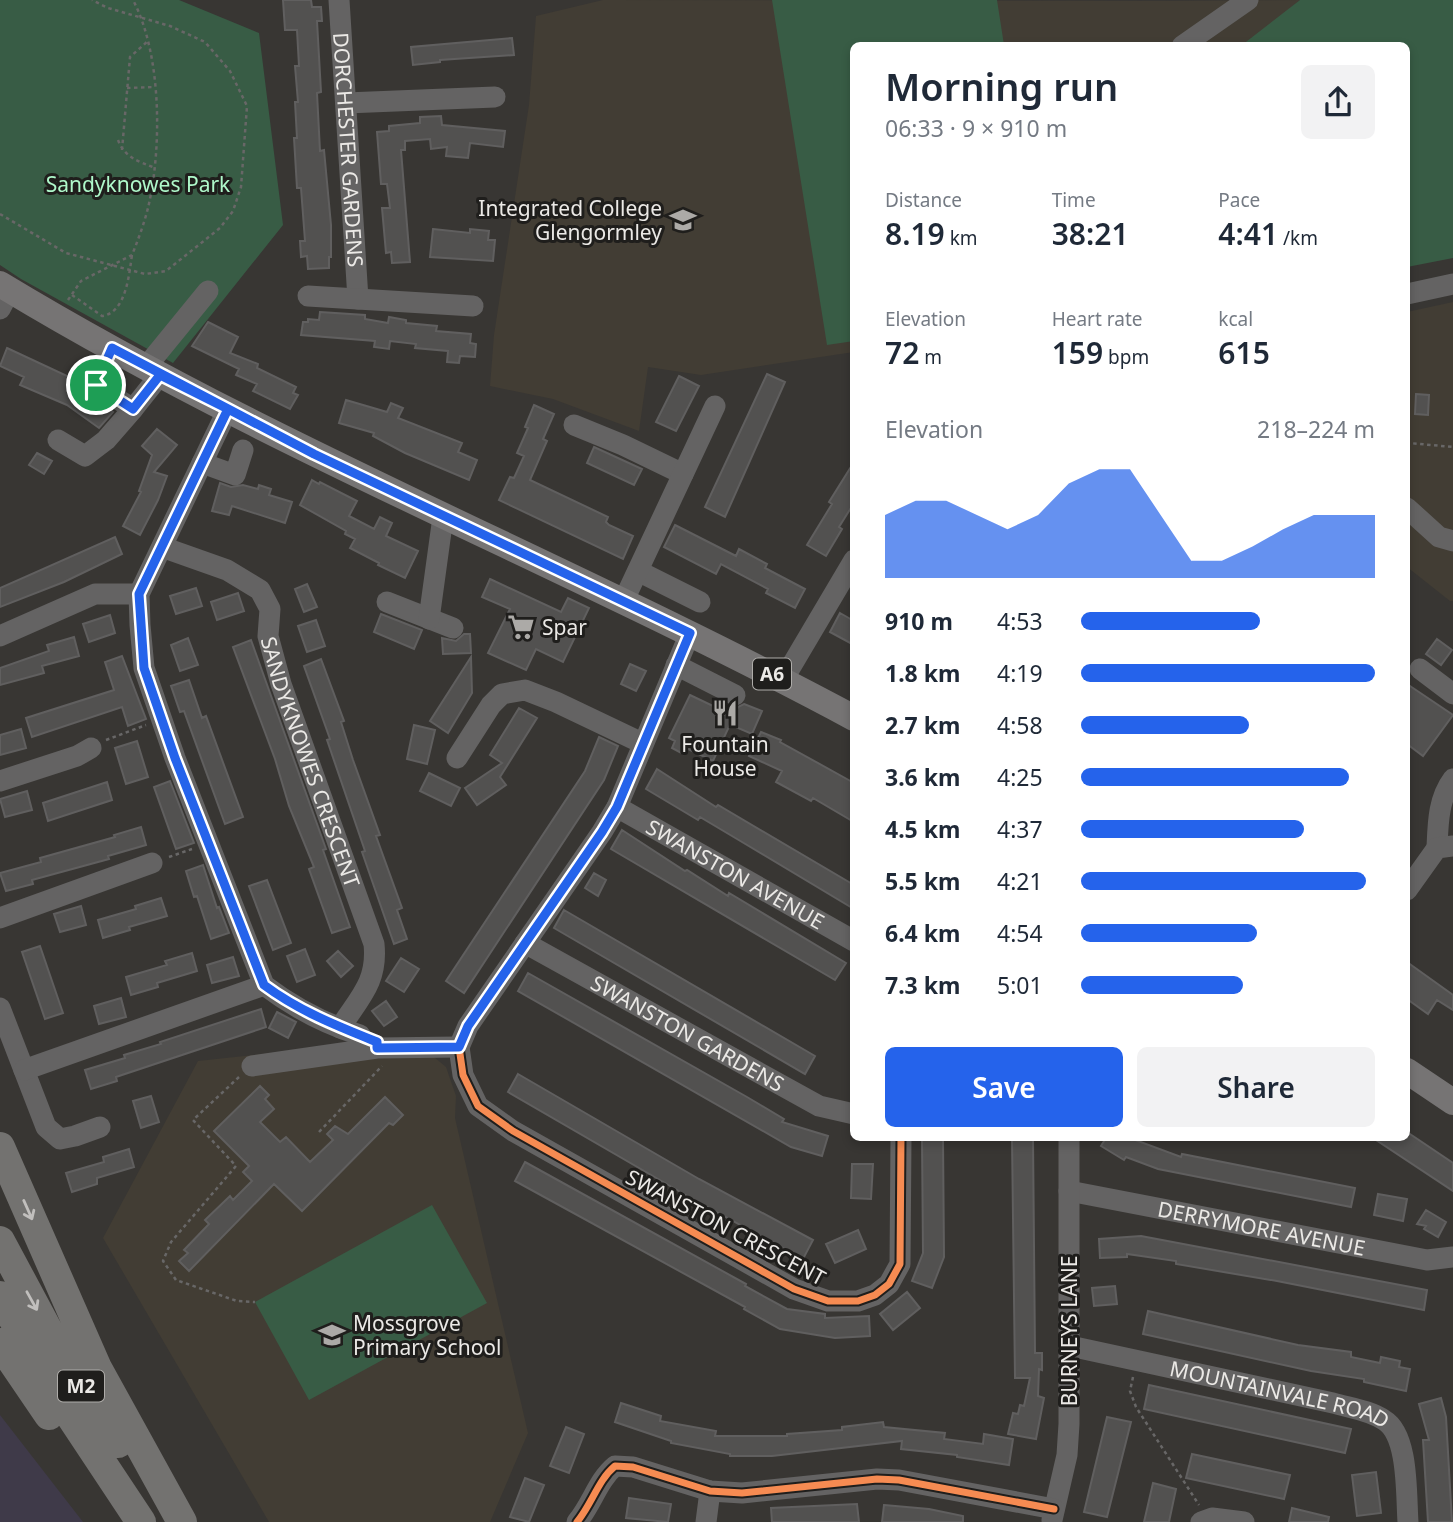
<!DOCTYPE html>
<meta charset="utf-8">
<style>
body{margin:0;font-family:"Noto Sans",sans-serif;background:#f2f2f3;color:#1f2937;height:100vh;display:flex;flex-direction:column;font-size:26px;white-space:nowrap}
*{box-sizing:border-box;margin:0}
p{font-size:23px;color:#747a83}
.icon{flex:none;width:38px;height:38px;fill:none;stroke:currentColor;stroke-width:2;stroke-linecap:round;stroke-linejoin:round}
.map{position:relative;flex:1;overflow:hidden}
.details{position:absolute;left:850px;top:42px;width:560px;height:1099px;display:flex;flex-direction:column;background:#fff;border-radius:10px;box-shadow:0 4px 10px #0003}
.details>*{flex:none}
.pin{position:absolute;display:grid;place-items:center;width:60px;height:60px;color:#fff;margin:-30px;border:4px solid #fff;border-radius:50%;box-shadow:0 2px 7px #0007}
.round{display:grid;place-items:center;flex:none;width:74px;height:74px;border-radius:10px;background:#f2f2f3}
.summary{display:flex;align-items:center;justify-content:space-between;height:119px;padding:0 35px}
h1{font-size:38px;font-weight:600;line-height:52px}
.stats{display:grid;grid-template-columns:repeat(3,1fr);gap:10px;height:119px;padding:7px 35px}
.stats div{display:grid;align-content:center}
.stats b{font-size:30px;font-weight:600}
.stats small{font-size:19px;font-weight:400}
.stats p{font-size:19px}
.chart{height:196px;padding:14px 35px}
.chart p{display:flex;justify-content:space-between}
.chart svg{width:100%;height:126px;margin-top:7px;fill:#2563eb;opacity:.7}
.cta{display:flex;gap:14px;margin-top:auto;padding:14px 35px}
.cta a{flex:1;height:80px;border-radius:10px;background:#2563eb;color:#fff;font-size:28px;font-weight:600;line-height:80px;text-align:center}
.cta a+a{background:#f2f2f3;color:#1f2937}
ul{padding:0 35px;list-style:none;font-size:23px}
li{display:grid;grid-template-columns:112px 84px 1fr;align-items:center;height:52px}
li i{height:18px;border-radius:9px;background:#2563eb}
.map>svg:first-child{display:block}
</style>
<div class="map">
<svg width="1453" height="1522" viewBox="0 0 1453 1522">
<rect width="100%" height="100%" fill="#383633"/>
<path fill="#423d34" d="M603,0l558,1 139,-1 -52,45 -394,1v306l-153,23 -53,-8 -9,64 -86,-32 -63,-13 4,-51 35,-230 7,-89z
M1453,302v299h-3l-43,-34v-255z
M377,1042l57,15 12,10 10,29 -1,22 73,315 -38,89h-221l-166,-284 95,-177z"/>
<path fill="#3f3a49" d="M0,1415l83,107h-83z"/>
<path fill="#385c45" d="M0,0h179l80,33 24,192 -110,138 -152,-84 -21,-14z
M772,0h225l7,45 -150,1v295l-27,4z
M1300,0h153v258l-46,9v-221l-165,-1z
M432,1205l55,98 -178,97 -54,-98z"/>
<path fill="#525150" stroke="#605f5f" stroke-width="2" d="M283,0h28l1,7h9l1,14h-5l4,71 -4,1 3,58 4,-1 7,75v32h-2v11l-21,1 -1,-13 -6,1 -1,-16h5l-4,-53h-4l-3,-50h3l-2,-36h3l-3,-36h4l-2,-36h-12z
M512,38l2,17 -74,5v2l-27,3 -2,-18z
M441,116l1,9 63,6 -2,16 -33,-4 -2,15 -22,-2 1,-9 -16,2 -1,-10 -25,2v9h-4l9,112 -18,1 -1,-11 -5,1 -4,-45h8l-3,-24h-6l-4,-52 12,-1v-5l31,-3v-6z
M433,229l37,4v-4l19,2 -1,9h7l-2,21 -63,-4z
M320,312l45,3v4l23,4 1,-6 17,3v3l31,3 -1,5 35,3 -1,9 6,1 -1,13 -15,-1 -1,7 -12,-1 1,-11 -33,-3 1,-4 -26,-3 -1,8 -15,-2 1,-6 -74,-6 2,-13h5v-3l11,1z
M208,322l30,15 -8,16 28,11 -1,4 39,19 -3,6 5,2 -8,14 -37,-18 4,-7 -21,-9 3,-6 -47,-23z
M7,348l73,34 8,14 25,16 -14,16 -32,-23 -47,-20 4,-8 -24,-11z
M767,374l18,8 -60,135 -20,-10z
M679,376l20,10 -23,45 -20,-9z
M1416,394l13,1 -1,20 -13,-1z
M346,400l41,12 4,-9 12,5 -5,10 64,25 -4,9 19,8 -8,20 -64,-27 -32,-17 1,-3 -35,-10z
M534,405l20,9 -11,25 4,2 -17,39 78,37 -2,5 3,3 24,11 -10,23 -124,-59 11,-23 4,1 10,-22 -7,-3 11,-25 -3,-1z
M157,429l20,16 -23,27 13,4 -9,24 -18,35 -17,-9 18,-34 -2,-1 13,-36 -10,-9z
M594,447l48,22 -8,16 -47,-22z
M37,453l15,8 -8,13 -15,-9z
M854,462v41l-15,24 3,2 -16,27 -19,-11 25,-41 -3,-2z
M312,480l7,4 1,-2 37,19 -8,15 25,13 6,-12 12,6 -6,13 32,15 -13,27 -27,-13 1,-2 -29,-15 5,-9 -10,-5 1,-3 -46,-26z
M220,483l11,4 12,-2 15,4 1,-4 12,4 -2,6 23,7 -7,21 -53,-17 -3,9 -17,-4z
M675,525l61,31 3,-7 28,15 -2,4 40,21 -10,19 -29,-15 2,-4 -47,-25 -5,10 -52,-27z
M115,537l7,17 -58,28 -64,25v-19z
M490,579l71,33 7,-14 21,10 -26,54 -27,-13 -10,21 -38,-17 22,-44 -28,-12z
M307,584l10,23 -13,5 -9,-23z
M196,588l6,18 -26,8 -6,-18z
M238,593l6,18 -27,9 -6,-18z
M840,613l14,8v24l-24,-13z
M381,614l41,16 -8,19 -40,-17z
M110,615l5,18 -26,9 -6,-18z
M316,620l9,26 -18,6 -9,-26z
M464,634h6l1,19 -28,1 -1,-16 14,3z
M74,637l5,19 -37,10 2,7 -44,12v-17l49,-17 -2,-6z
M188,638l10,27 -18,6 -9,-26z
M1437,639l15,11 -11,15 -15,-11z
M251,640l75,209 -3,1 27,77 -18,6 -23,-64 5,-2 -25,-61 -14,-47 -42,-112z
M122,656l24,63 -18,7 -6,-19 -90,30 -6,-19 88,-28 -9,-28z
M471,657l1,36 -24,40 -18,-12z
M321,659l23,62 -3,1 12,38 27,75 -4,1 26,72 -5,2 10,29 -13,5 -32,-92 3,-1 -38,-111 3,-1 -26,-73z
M630,664l16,7 -10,20 -15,-7z
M189,680l13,38 4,-2 37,101 -18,7 -41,-113 -4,1 -9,-26z
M1407,684l46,31 -30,41 -16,-12z
M690,695l44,21 -21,45 -27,-13 -3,6 -11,-6 3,-7 -6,-3z
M744,704l18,7 -10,23 -21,-9 7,-18z
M519,708l18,10 -37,59 6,8 -29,20 -12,-17 37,-25 -12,-8z
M414,725l21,5 -8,34 -20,-5z
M21,729l5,19 -26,7v-20z
M761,732l20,8 -1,2 74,41v39l-41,-24 -2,3 -35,-19 6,-11 -33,-15z
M599,737l19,9 -14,34 -140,213 -18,-12 139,-210z
M137,741l11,36 -22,7 -11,-36z
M657,769l59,38 2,-2 136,80v24l-117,-70 -37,-22 -2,3 -52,-31z
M429,773l31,15 -9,18 -31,-15z
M170,781l24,62 -18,6 -22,-62z
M107,782l5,18 -64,21 -5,-18z
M27,791l5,19 -27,7 -5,-18z
M141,827l5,18 -38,11 1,3 -77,21 1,4 -27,7 -6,-18 41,-11 -1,-4 75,-21 -1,-2z
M622,830l63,41 2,-1 41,26 1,-3 117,70 -11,17 -224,-131z
M203,865l14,43 2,-1 10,26 -18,6 -14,-43 -3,1 -8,-26z
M594,873l12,7 -8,16 -13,-8z
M267,880l24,63 -18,7 -24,-64z
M161,898l6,18 -38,11 1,3 -27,8 -5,-18 38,-11 -1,-3z
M81,906l5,19 -26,7 -6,-18z
M564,910l251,146 -10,18 -251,-146z
M40,946l23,67 -18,6 -23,-67z
M305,949l10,26 -18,7 -10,-26z
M338,951l15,15 -12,11 -14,-16z
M192,953l5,18 -40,12 1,4 -27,8 -5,-18 41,-12 -2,-4z
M233,957l6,19 -27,7 -5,-18z
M401,958l18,11 -15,23 -18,-11z
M1407,962l46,33v15l-16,-10 -9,14 -21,-15z
M528,973l219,124 37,22 -2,3 46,14 -6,20 -31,-9 -273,-156z
M121,998l5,19 -27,7 -5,-18z
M386,1001l11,16 -13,9 -12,-15z
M261,1009l5,18 -150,50 1,4 -26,8 -6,-19 40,-12 -1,-3 37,-11 -1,-2z
M277,1012l19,10 -8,16 -19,-10z
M518,1074l181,105 114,61 -10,19 -107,-58 -188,-109z
M260,1086l9,9 -4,4 9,10 -14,13 20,20 6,-5 24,25 23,-22 -6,-6 8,-8 13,8 37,-37 18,18 -10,10 -4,-2 -87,88 -28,-27 -85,87 -10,-10 9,-8 -4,-3 25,-26 -4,-4 25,-24 3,4 19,-19 -9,-9 6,-6 -35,-35z
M151,1096l8,26 -18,6 -8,-27z
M1407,1132l46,31v28l-80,-53h34z
M922,1138h21l1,119 -12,31 -20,-7 11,-28z
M1012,1138h21l2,215h7v17l-3,-1 -1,27 6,2 -8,41 -28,-5 5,-21 5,1 2,-9 4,1 6,-28h-15z
M1106,1138h24l51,19 1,-3 173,34 -4,19 -193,-38 -32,-12 -2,3 -23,-14z
M129,1149l5,18 -37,11v6l-25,8 -6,-19 38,-11 -1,-5z
M525,1162l221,122 -1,2 42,23 38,5v4l44,-2 1,20 -35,2 -55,-9 -36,-20 1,-2 -230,-126z
M852,1164h21l-2,35 -20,-1z
M1378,1194l29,5 -4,22 -29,-6z
M1426,1210l20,12 -8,15 -14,-8 2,-3 -9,-2z
M858,1230l8,19 -31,14 -9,-19z
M1141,1236l286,54 -3,20 -147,-29 -101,-17v-3l-49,-7v3l-27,1 -1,-19z
M1115,1286l2,18 -23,2 -2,-18z
M907,1292l13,16 -27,22 -13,-16z
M1148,1311l150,34 53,7v5l29,6 1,-6 19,4 -1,6 11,2 -4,22 -42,-9v-3l-53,-8 -168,-37z
M1149,1385l202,44 -6,24 -201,-44z
M1441,1398l5,19 6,105h-24l-5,-82h6l-10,-36z
M621,1403l40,13 -1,5 56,10 -1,5h72v-2l55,-4v-3l41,-5 1,5 61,6 -1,6 39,5 1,-10 29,5 -4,26 -52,-8v-2l-56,-6 1,-8 -130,15h-42v-2l-59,-11v-2l-56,-19z
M1107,1417l24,5 -24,95 -23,-5z
M566,1427l18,7 -15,39 -19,-7z
M1192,1454l98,21 -6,24 -98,-21z
M1376,1472l5,41 -24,3 -5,-41z
M525,1478l19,7 -15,37 -19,-5z
M1153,1483l23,6 -7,33h-25z
M629,1498l42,6 -3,18 -42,-4z
M857,1504l2,18h-87l-1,-14z
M884,1505l45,4 34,7v6h-81z
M1292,1508l37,9 -1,5h-39z"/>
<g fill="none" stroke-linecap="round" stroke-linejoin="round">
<path stroke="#686767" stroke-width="2.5" stroke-dasharray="3.5 3.5" stroke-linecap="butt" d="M127,88l28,-1
M118,140c7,18 20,21 37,28
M122,150l8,-93 18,-16
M0,214l66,39 79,21 21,-3 54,-43 13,-17 8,-24 6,-81 -17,-35 -25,-29 -35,-16 -62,-18 -16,-8
M72,295l30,21c24,-3 27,-41 30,-61
M68,300l13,-19 51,-26c6,-15 12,-31 16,-47 14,-59 14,-153 -15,-208
M1407,445l2,-2 44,4
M106,740l40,-15
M169,857l23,-8
M239,1077l-46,43 43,46 -65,76 -8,19 13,19 61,21 18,1
M319,1132l63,-66
M1133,1377l-3,14 6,16 63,98"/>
<g stroke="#646363" stroke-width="21">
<path id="s1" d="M339,0l19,299"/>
<path d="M1182,46l66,-46"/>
<path d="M346,103l149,-6"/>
<path d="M1407,294l46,-10"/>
<path d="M308,296l165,10"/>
<path d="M0,309l10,-19"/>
<path d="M112,348l-16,37 37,24 27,-34"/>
<path d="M146,367l62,-76"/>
<path d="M228,409l-89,185 1,31 4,43 31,90 89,227c29,22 61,39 96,50"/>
<path d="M574,425l49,20 60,29"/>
<path d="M58,440l27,16 21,-16 27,-31"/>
<path d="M202,463l33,12 8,-25"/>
<path d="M1407,508l32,29 14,4"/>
<path id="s2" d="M162,547l65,23 33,20 10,19 -2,27 13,48 93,260c4,38 -15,54 -34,84"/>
<path d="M638,571l62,31"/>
<path d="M387,602l66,26"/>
<path d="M623,602l92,-196"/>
<path d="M429,619l14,-102"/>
<path d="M0,636l95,-42h44"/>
<path d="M676,665l59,30"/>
<path d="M1420,669l33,25"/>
<path d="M783,680l71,-120"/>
<path d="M457,758l34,-53 11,-11 23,-4 31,12 86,41"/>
<path d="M0,781l77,-25 14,-8"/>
<path id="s3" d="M617,807l237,134"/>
<path d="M1437,848c1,-24 1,-49 16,-69"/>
<path d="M1407,890l30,-42 16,-2"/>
<path d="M0,918l152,-55"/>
<path id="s4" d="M525,943l294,163 35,8"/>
<path d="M0,1008l46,119 14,12 15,-3 25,-9"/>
<path d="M459,1047l4,28 15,31 35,25 281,158 34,12h30l17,-6 14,-11 11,-20 1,-126"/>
<path d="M459,1047l9,-21 134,-194 15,-25 73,-174"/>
<path d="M252,1066l125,-18 82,-1"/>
<path d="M24,1070l240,-85"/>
<path id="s5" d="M1069,1191l358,69 26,-3"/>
<path id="s6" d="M1070,1346l263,57c17,5 36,7 51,17 25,15 22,75 24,102"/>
<path d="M1052,1520l15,-65 2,-31v-286"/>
<path d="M577,1522c15,-18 21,-42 38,-56l18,1 77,24 32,2 135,-14 22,1 155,29"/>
<path d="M706,1522l4,-31"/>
<path d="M1201,1522l11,-4 32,4"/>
</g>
<path stroke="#767474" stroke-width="26" d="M0,284c274,166 573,283 854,434
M1407,1071l46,31"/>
<path stroke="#737270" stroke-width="30" d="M0,1147l97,221 85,154
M0,1241l68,127 50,75
M0,1296l66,113 75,113
M0,1343l49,72"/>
<g stroke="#1f1e1c" stroke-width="11">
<path id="cycleway" d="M228,409l-89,185 1,31 4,43 31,90 89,227c29,22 61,39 96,50
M690,633l-73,174 -15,25 -134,194 -9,21 4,28 15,31 35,25 281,158 34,12h30l17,-6 14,-11 11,-20 1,-126
M577,1522c15,-18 21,-42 38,-56l18,1 77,24 32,2 135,-14 22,1 155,29"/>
</g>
<use href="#cycleway" stroke="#f68b52" stroke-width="7"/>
</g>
<defs><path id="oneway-shaft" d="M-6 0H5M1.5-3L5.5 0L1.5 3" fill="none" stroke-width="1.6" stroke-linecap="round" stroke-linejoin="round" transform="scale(1.75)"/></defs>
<g stroke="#c1bfbd">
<use href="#oneway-shaft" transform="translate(28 1210) rotate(66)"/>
<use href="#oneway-shaft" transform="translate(32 1301) rotate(61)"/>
</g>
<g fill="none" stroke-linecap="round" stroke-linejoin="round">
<g stroke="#fff" stroke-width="14">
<path id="route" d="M96,385l37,24 27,-34 68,34 -89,185 5,74 31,90 89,227c35,26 73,41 113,57v6l82,-1 9,-21 134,-194 15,-25 73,-174 -376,-179 -202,-106 -16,37"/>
</g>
<use href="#route" stroke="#2563eb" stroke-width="9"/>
</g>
<defs>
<g id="school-bare" transform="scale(2.1)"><path d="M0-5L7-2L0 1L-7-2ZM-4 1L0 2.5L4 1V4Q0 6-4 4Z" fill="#acaaa7" stroke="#1f1e1c" stroke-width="2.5" paint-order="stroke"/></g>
<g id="supermarket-bare" transform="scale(2.1)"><path d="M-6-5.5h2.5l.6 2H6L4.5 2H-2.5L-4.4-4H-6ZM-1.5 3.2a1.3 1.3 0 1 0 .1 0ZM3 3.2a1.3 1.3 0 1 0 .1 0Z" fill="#acaaa7" stroke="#1f1e1c" stroke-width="2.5" paint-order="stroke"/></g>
<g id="restaurant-bare" transform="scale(2.1)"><path d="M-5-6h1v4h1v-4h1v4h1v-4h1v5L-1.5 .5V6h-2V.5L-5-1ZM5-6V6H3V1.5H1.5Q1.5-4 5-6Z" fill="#acaaa7" stroke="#1f1e1c" stroke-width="2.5" paint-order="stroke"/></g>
</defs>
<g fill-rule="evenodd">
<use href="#school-bare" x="683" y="220"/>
<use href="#supermarket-bare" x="521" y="627"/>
<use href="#restaurant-bare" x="725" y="713"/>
<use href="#school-bare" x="332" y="1335"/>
</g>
<g text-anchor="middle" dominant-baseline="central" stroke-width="6" stroke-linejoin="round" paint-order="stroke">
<g fill="#1f1e1c" stroke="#aeaca9" stroke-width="2">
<rect x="753" y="658.5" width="38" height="31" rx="5"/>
<rect x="58" y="1370.5" width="46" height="31" rx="5"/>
</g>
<g font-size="19" font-weight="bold" fill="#ebe9e6">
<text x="772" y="674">A6</text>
<text x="81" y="1386">M2</text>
</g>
<g font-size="21" fill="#ebe9e6" stroke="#1f1e1c">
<text stroke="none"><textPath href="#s1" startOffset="150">DORCHESTER GARDENS</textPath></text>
<text stroke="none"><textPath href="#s2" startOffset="289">SANDYKNOWES CRESCENT</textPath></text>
<text stroke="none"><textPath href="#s3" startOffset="136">SWANSTON AVENUE</textPath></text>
<text stroke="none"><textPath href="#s4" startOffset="186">SWANSTON GARDENS</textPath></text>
<text transform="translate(726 1227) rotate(28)">SWANSTON CRESCENT</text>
<text stroke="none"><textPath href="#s5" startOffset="196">DERRYMORE AVENUE</textPath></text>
<text transform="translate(1069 1331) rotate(-90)">BURNEYS LANE</text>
<text stroke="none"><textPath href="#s6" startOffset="215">MOUNTAINVALE ROAD</textPath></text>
</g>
<g font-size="21" fill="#aff8ca" stroke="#1f1e1c">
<text x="138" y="184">Sandyknowes Park</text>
</g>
<g font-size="21" fill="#ebe9e6" stroke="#1f1e1c" text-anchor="start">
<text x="662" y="208" text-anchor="end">Integrated College<tspan x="662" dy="24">Glengormley</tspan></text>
<text x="542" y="627">Spar</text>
<text x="725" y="744" text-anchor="middle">Fountain<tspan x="725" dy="24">House</tspan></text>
<text x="353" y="1323">Mossgrove<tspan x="353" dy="24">Primary School</tspan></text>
</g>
</g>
</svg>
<div class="pin" style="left:96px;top:385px;background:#1e9e55"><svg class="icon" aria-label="arrive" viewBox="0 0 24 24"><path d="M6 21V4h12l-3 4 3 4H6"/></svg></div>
<section class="details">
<div class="summary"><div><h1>Morning run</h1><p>06:33 · 9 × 910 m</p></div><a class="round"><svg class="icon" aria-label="share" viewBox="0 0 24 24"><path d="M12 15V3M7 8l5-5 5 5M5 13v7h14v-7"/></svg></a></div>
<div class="stats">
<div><p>Distance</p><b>8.19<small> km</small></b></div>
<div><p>Time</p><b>38:21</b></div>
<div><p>Pace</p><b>4:41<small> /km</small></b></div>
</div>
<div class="stats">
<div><p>Elevation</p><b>72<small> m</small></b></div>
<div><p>Heart rate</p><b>159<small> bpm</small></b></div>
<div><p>kcal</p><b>615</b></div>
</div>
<div class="chart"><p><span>Elevation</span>218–224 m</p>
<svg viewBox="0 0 160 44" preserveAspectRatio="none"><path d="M0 44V22L10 17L20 17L30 22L40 27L50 22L60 11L70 6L80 6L90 22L100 38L110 38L120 33L130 27L140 22L150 22L160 22V44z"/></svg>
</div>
<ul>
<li><b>910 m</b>4:53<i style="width:61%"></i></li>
<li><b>1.8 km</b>4:19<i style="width:100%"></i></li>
<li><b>2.7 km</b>4:58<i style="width:57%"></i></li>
<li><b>3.6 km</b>4:25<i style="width:91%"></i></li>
<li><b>4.5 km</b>4:37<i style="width:76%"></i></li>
<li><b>5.5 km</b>4:21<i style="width:97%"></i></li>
<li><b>6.4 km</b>4:54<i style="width:60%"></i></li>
<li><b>7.3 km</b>5:01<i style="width:55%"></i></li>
</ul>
<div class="cta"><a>Save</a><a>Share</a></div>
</section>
</div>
